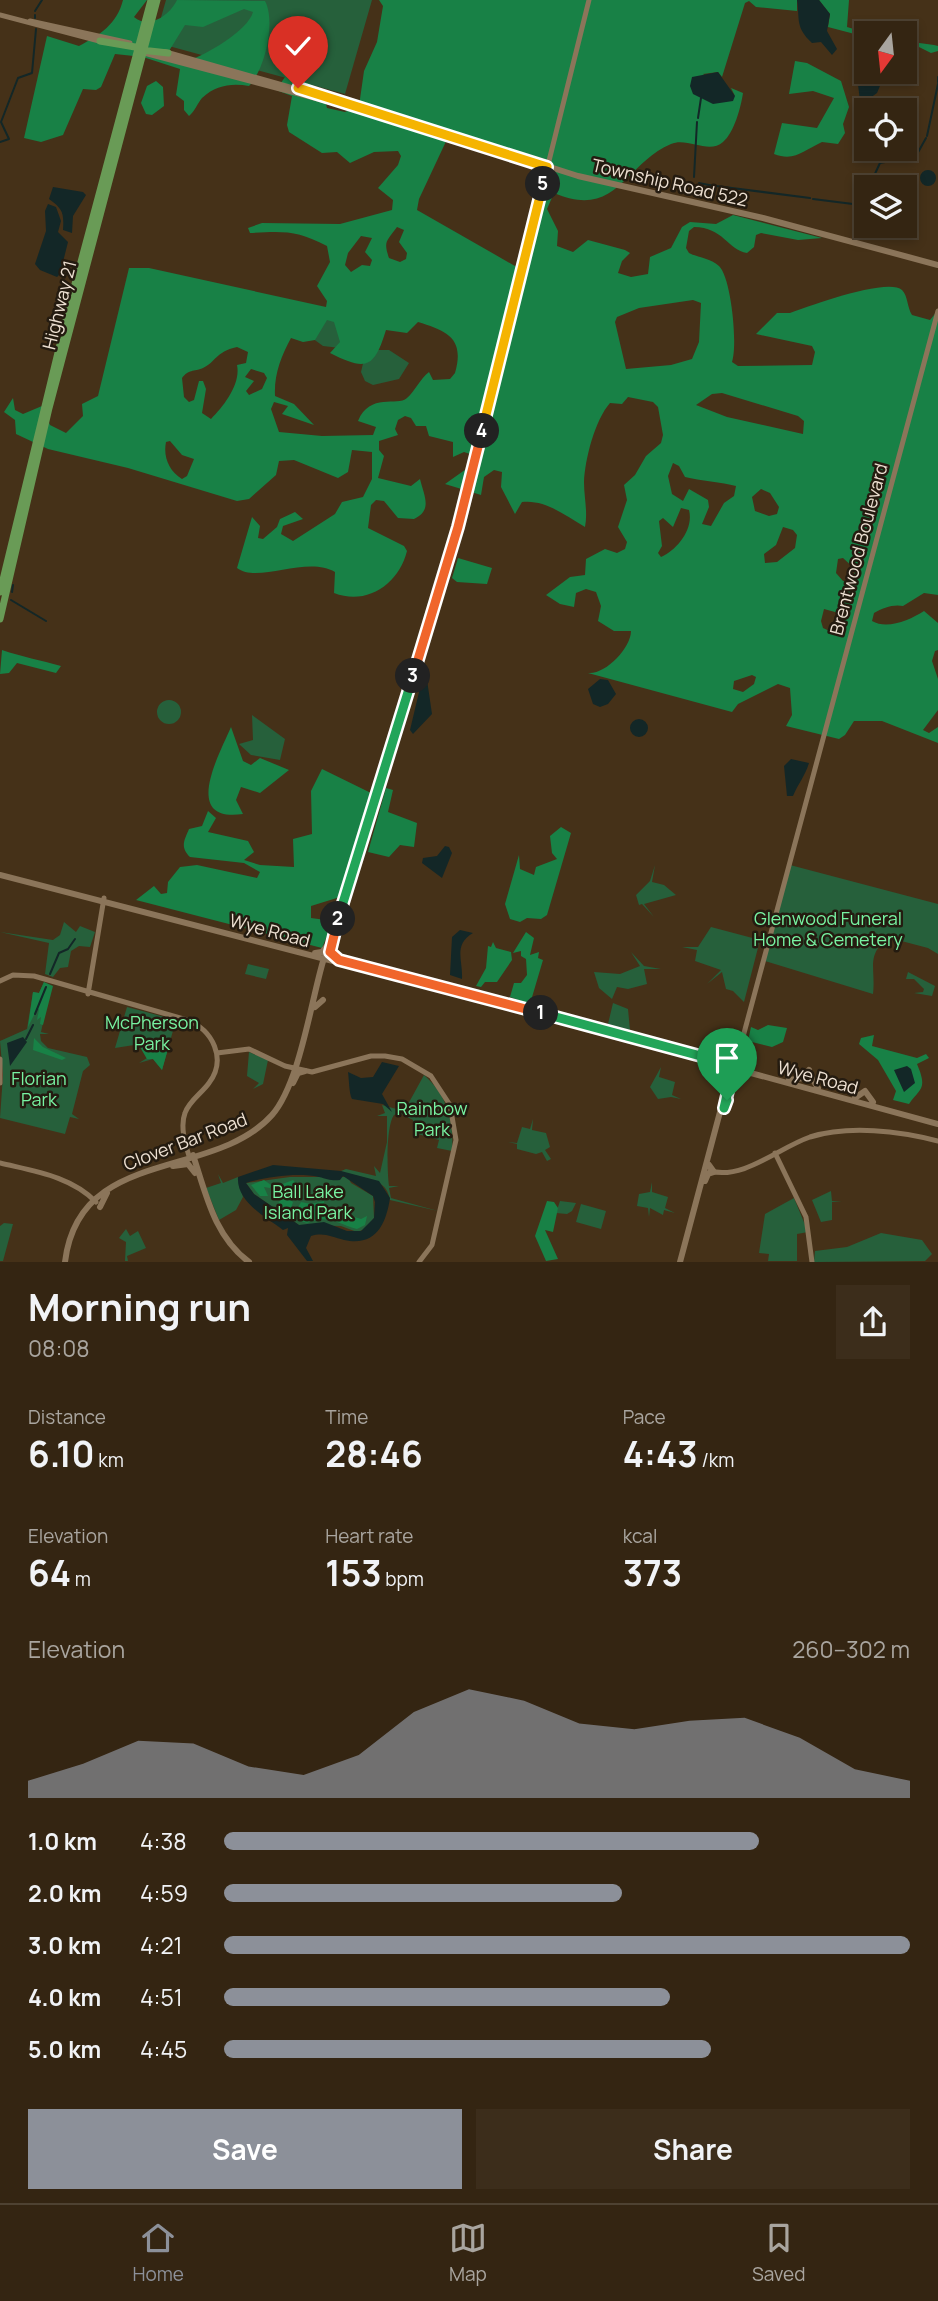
<!DOCTYPE html>
<meta charset="utf-8">
<style>
body{margin:0;font-family:Manrope,sans-serif;background:#3c2d1b;color:#f1f3f6;height:100vh;display:flex;flex-direction:column;font-size:26px;white-space:nowrap}
*{box-sizing:border-box;margin:0}
p{font-size:23px;color:#a9a59f}
.icon{flex:none;width:38px;height:38px;fill:none;stroke:currentColor;stroke-width:2;stroke-linecap:round;stroke-linejoin:round}
.map{position:relative;height:1262px;overflow:hidden}
.panel{display:flex;flex-direction:column;background:#342512;flex:1}
.panel>*{flex:none}
.needle{width:46px;rotate:195deg}
.buttons{position:absolute;left:854px;top:21px;display:grid;gap:14px}
.buttons a{display:grid;place-items:center;width:63px;height:63px;border-radius:0px;background:#342512;box-shadow:0 4px 10px #0003,0 0 0 2px #4e4232;font-size:35px}
.pin{position:absolute;display:grid;place-items:center;width:60px;height:60px;color:#fff;margin:-72px -30px;border-radius:50% 50% 50% 0;rotate:-45deg;box-shadow:0 0 7px #0007}
.pin .icon{rotate:45deg}
.km{position:absolute;width:35px;height:35px;margin:-18px;border-radius:50%;background:#222;color:#fff;font-size:19px;line-height:35px;text-align:center}
.round{display:grid;place-items:center;flex:none;width:74px;height:74px;border-radius:0px;background:#3c2d1b}
.headline{display:flex;align-items:center;justify-content:space-between;height:119px;padding:0 28px}
h1{font-size:38px;font-weight:700;line-height:52px}
.figures{display:grid;grid-template-columns:repeat(3,1fr);gap:10px;height:119px;padding:7px 28px}
.figures div{display:grid;align-content:center}
.figures b{font-size:35px;font-weight:700}
.figures small{font-size:19px;font-weight:400}
.figures p{font-size:19px}
.chart{height:196px;padding:14px 28px}
.chart p{display:flex;justify-content:space-between}
.chart svg{width:100%;height:126px;margin-top:7px;fill:#8c9099;opacity:.7}
.primary-button{display:flex;gap:14px;margin-top:auto;padding:14px 28px}
.primary-button a{flex:1;height:80px;border-radius:0px;background:#8c9099;color:#fff;font-size:28px;font-weight:700;line-height:80px;text-align:center}
.primary-button a+a{background:#3c2d1b;color:#f1f3f6}
ul{padding:0 28px;list-style:none;font-size:23px}
li{display:grid;grid-template-columns:112px 84px 1fr;align-items:center;height:52px}
li i{height:18px;border-radius:9px;background:#8c9099}
.dock{display:flex;justify-content:space-around;align-items:center;height:98px;border-top:2px solid #4e4232;background:#342512;font-size:19px;color:#a9a59f}
.dock a{display:grid;justify-items:center;gap:4px}
.dock .on{color:#8c9099}
.map>svg:first-child{display:block}
</style>
<div class="map">
<svg width="938" height="1262" viewBox="0 0 938 1262">
<rect width="100%" height="100%" fill="#453118"/>
<path fill="#26603b" d="M166,0h206l-27,94 -191,-52z
M325,316l18,7 -3,25 -17,-2 -11,-8z
M378,350h11l20,13 -10,16 -26,6 -8,-4 -4,-9 3,-13z
M157 712a12 12 0 1 1 24 0a12 12 0 1 1-24 0Z
M252,715l33,24 -5,21 -29,-5 -12,-11 14,-4z
M655,865l-3,17 12,3 12,10 -32,9 10,13 -12,-13 -3,1 -3,-10 14,-14z
M790,865l148,39v50l-10,-6 -38,-10c-25,15 -14,31 -17,56l-108,-33z
M64,922l12,10 4,-6 15,6 -5,15 -11,-1 -8,5 -3,16 -8,1 -7,9 -8,-3 4,-31 -49,-11 53,8 7,-5z
M711,927l49,13 -16,62 -11,-11 -7,-2 -4,-17 -15,12 14,-14 -26,-9 2,-11 -15,-3h16z
M631,952l13,14 17,3h-17l3,15 -19,5 -11,-2 -5,12 -13,-11 -5,-16 26,2 20,-8z
M248,964l21,5 -3,10 -21,-5z
M908,972l27,14 -3,10 -18,-3 9,-1 1,-3 -10,-10h-8z
M44,982l3,22 -6,28 8,2h-9l1,7 7,7 39,9 3,8 -7,6 -11,43 7,5 -9,-2 -5,17 -65,-16 3,-43 -3,-34 27,-12 6,-37 6,1z
M613,1003l15,6 2,21 -22,-6z
M127,1007l49,13 -14,50 -9,-11 -14,4 8,-5 -5,-11 -8,-2 -19,3z
M249,1052l19,8 -5,24 -10,5 6,-6 -12,-7z
M661,1067l-2,10 16,5 -3,13 9,4 -10,-2 -13,2 -8,-12z
M424,1075c23,20 30,46 28,76l-15,-3 2,-8 -25,-7 -1,-13 -14,-7 -5,2c-8,11 -7,56 -5,71h10l-10,2 2,10 47,13 -48,-11c-5,-28 -32,-16 -49,-29l5,-2 30,7 -2,-10 6,7 7,-31v-26h-10l8,-3 -3,-8 18,5 7,-4z
M533,1119l-1,11 14,3 4,14 -5,3 6,9 -4,2 -5,-9 -6,2 -19,-5v-5l-9,-2 9,1 5,-16 8,2z
M218,1174l5,9 15,-6 5,20 -7,13 -17,10 -13,-32 15,-5z
M290,1177h58l3,6 22,13 1,22 -9,11 -8,3 -16,-6 -42,-1 -45,-31 -8,-11z
M652,1182v10l16,5 -3,11 10,5 -11,-3 -1,5 -13,-7 -1,9 -1,-9 -11,-2 2,-12 11,-2z
M831,1191l1,10h10l-10,1v18l-11,2 -9,-22z
M794,1198l14,34 -11,2v27h-29l1,-7 -10,-1 6,-39z
M560,1201l16,2 -4,8 -5,3 -11,-1z
M581,1204l25,7 -5,18 -25,-7z
M4,1223l9,1 -10,37h-3v-35z
M126,1229l4,7 8,-5 8,17 -19,8 1,5h-3l1,-19 -7,-4z
M881,1233l41,7 10,14 -7,7 -111,1 1,-11 32,-4z"/>
<path fill="#188146" fill-rule="evenodd" d="M123,0h24l-13,17c15,13 36,-2 43,-17l88,1c11,20 0,69 -16,85 -17,-3 -33,-1 -47,12 -5,6 -7,13 -13,18l-5,-6v-9l-8,-6 4,-26 -37,-12 -28,-3 -14,33 -5,3 -13,-1 -20,46 -22,7 -17,-4 23,-102 32,10c21,-11 38,-22 44,-46zM244,9l9,3c-5,19 -49,44 -66,49l-18,-10 16,-26 18,2z
M379,0h418v11l-41,-4 -7,-6 -4,2 -23,74 -4,-5 -15,2 32,22 -4,-8 12,5c-2,14 -9,40 -20,49 -14,13 -35,-5 -52,2 -47,20 -54,76 -117,49l-7,16 11,22 -1,15 16,6 15,-12 37,10 5,3 -8,8 -4,12 13,4 17,-3 2,-17 21,-9 11,-21 8,-5 26,2 17,-9 89,23 -24,2 -37,-7 -5,2 -2,12 -7,6c-19,-3 -24,-26 -53,-26l-5,4 -3,17 3,5c10,5 21,5 30,13 12,11 19,78 13,96l6,4 74,-1 3,-13 -3,-6 -56,-12 21,-21h13c19,-7 98,-36 112,-23 6,6 5,17 10,25l18,5 8,-10v285l-14,-2 -21,13c-10,-2 -20,2 -29,7l-2,8c15,9 38,-1 52,-10l14,12v27l-3,1 -3,10 6,18v31l-15,20 6,3 9,-6v16l-56,-22h-28l-9,14 -6,4 -53,-13 6,-11 -2,-27 -12,-4 -40,20 -6,8 -144,-39c17,2 43,-25 43,-42h-17l-16,-10 3,-15 -5,-14 -10,-3 -10,4 -2,14 -14,-3 -14,-9 24,-18 15,-2 1,-16 19,-10 12,4 8,-4 2,-7 -9,-15 9,-27 -3,-15 11,-10 11,-19 15,-13 2,-8 -5,-28 -5,-5 -25,-5 -6,7 -12,-1c-15,17 -25,56 -26,79 0,15 4,30 1,45 -19,-11 -40,-28 -63,-25l-7,12 -14,-27 1,-15 -8,-2 -10,7 -3,18 -36,-11 24,-17 1,-13 -6,-2 -11,5v-15l-24,-6 -3,-10h-10l-5,-8 -6,-2 -7,4 -3,9 3,6 -19,6v9l5,6 -6,22 33,8 9,-7c4,17 13,31 -6,40l-16,-1 -14,-17 -8,-1 -5,5 -3,23 36,18 3,5c-8,33 -40,55 -73,42l1,-21c-28,-17 -77,12 -98,-4l15,-51 8,9 -2,12 5,1 14,-12 3,-8 15,-7 8,7 -20,7 -2,8 12,7 42,-27 7,-12 21,-5 9,-18v-27l-20,-2 -4,22 -10,6 -44,-18 -15,1 -3,14 -27,24 -12,2 -109,-33 -80,-19 -32,-15 -1,-14 -11,-8 9,-14 2,12 8,4 19,-8 8,19 16,8 17,-17 -1,-12 16,-8 31,-128h20l177,39 1,-6 -10,-15 13,-24 -3,-16c-30,-16 -44,-15 -77,-13l-2,-5 14,-5 78,1 52,-14 1,-10 -15,-12 20,-23 3,-9 -3,-5 -24,1 -24,11 -13,-11 -15,1 -33,-21 -2,-7 5,-29 -16,-6 9,-13 -10,-11 8,-29 5,2 6,13 7,3 6,11 -10,13c18,6 26,10 30,29l18,4 14,-6 5,-35 13,-29 6,-36zM449,135l41,8 55,16 5,5 -28,106 -105,-60 2,-11zM397,227l7,3 -5,12 8,11 -1,6 -6,3 -11,-4c-6,-17 -2,-17 8,-31zM361,236l11,2 -7,14 7,8 -2,6 -8,-1 -11,7 -6,-7 3,-12zM693,300l8,3 -2,39 -7,17 -21,6 -45,4 -11,-47 2,-5 22,-9zM327,320l7,2 6,20 -10,11c36,18 44,16 56,-23l21,3 11,-11c29,9 47,16 37,51l-5,6 -17,1 -4,-8c-9,7 -14,19 -22,26 -10,9 -37,-6 -49,23l18,6 -3,8 -51,1 -43,-4 -8,-23 3,-7 14,4 -6,8 32,11 -20,-21 -19,-8c-1,-22 6,-39 16,-58l12,4 12,-2zM237,347l11,5 -2,11 -9,2c4,19 -13,41 -26,54l-9,-6 4,-24 -3,-8h-4l-5,19 -5,2 -5,-5 -2,-19c7,-9 11,-6 21,-10 13,-6 12,-16 34,-21zM251,369l13,4 3,5 -5,11 -13,6 -3,-4 8,-10 -9,-4zM722,393l76,23 6,5 -1,13 -76,-17 -31,-12 16,-11zM170,441l12,14 12,4 -7,17 -5,3c-13,-8 -19,-22 -16,-37zM673,463l6,3 6,11c15,4 37,5 51,9l-2,10 -10,7 -13,23 -9,-2 7,-17 -1,-7 -19,-11 -6,12 -11,-7 -4,-18zM761,489l9,4 9,14 -2,7 -8,2 -14,-5 -3,-14zM681,508l8,2c5,19 -12,40 -28,47l-3,-4 4,-7 -3,-25 4,-3 10,9zM783,527l10,3 4,5 -2,13 -18,14 -12,1 -1,-9 12,-9zM843,558l13,12 -6,12 -7,-1 -7,-8 2,-14zM824,609l11,3 7,7 -2,13 -6,1 -11,-5 -2,-7zM752,675l4,2 -2,7 -11,8 -10,-3 1,-8z
M819,0h30l-2,27 20,6 -1,4 -38,-10 2,-13z
M905,41l29,4 4,1v5l-7,2 -14,-7h-12z
M795,61l12,2 34,18 8,26 -6,17 2,9 -7,11 -16,-2c-18,8 -27,20 -48,12l8,-31 35,5 17,-30 -21,-7 -24,3z
M156,81l7,6 1,19 -12,9 -6,-1 -5,-11 6,-17z
M458,558l34,10 -5,16 -30,-2 -5,-4z
M2,650c20,7 39,10 59,16l-5,7 -39,-10 -8,10 -9,1z
M231,727l12,34 8,4 9,-7 29,12 -29,23 -19,-6 -5,13 7,14c-62,9 -24,-59 -12,-87z
M322,769l49,24 -31,104 -29,9v12l22,3 -11,27 -186,-48 18,-14 7,8 6,-1 1,-11 12,-15 17,-2 60,13 3,-6 -16,-9 -54,-6c-10,-10 -6,-16 -1,-28l13,-3 6,-15 8,7 -8,14 40,9 6,11 -10,8 16,5 34,2 -1,-28 19,-5 -1,-43z
M386,788l7,2 -5,22 29,11 -3,24 -14,-2 -11,12 -21,-5z
M561,827l10,6 -24,82 -6,4 -14,-1 -7,4 -10,-3 -5,-15 14,-49 1,14 14,6 2,-8 21,-8 -5,-6 -2,-17z
M526,932l8,6 -4,17 9,-3 -1,6 5,2 -13,44 -20,-7 4,-14h7l6,-8 -1,-16 -5,-3v-5l-8,2z
M493,942l3,6 15,4 1,8 -15,22h-12l-4,5 -5,-1 10,-18 2,-22 3,1z
M44,982l9,4 -10,39 -3,-1 1,-7 -4,3 2,-11h-2l-9,18 5,-35 6,1z
M768,1025l19,3 -4,14 -11,5 -24,-6 3,-14 7,3z
M874,1035l-2,11 45,12 9,-4 3,4 -12,6c11,26 3,24 -8,40l-16,-4 3,-9 -18,-31 -19,-16 2,-6z
M34,1038l9,9 23,11 -4,2 -29,-10z
M168,1042h2l-8,28 -9,-11h-6l-7,-12 21,4z
M264,1180l7,5 -1,3 -6,-1 4,9h-8l-9,-11z
M293,1180l10,10 -12,5 -11,-10z
M284,1195l9,7 -3,9 2,8 -15,-14z
M324,1201l1,7 36,11 6,-3 -2,9 -8,4c-22,-6 -28,-15 -50,-6l-6,-2 -6,-8 6,-11 10,2z
M547,1201l7,1 4,6 -5,24 -8,-2 13,29 -12,2 -11,-25z"/>
<path fill="#132727" fill-rule="evenodd" d="M797,0h22l11,14 -3,17 10,18 -5,6 -11,-13 -9,1c-17,-16 -12,-23 -15,-43z
M718,72l17,24 -2,5 -20,3 -20,-10 -3,-8 2,-9z
M863,74l19,7 -5,12 -11,8h-6l-3,-25z
M920 178a8 8 0 1 1 16 0a8 8 0 1 1-16 0Z
M53,187l30,5 3,3 -13,21 -1,17 -9,-3c1,-17 0,-21 -14,-31z
M48,204l8,3 5,14 -3,11 10,10 -8,32 -3,3 -17,-7 -5,-6 11,-33 -1,-20z
M429,669l-2,11 5,34 -19,20 -3,-4 14,-59z
M600,679l8,1 8,14 -8,10 -8,3 -7,-3 -5,-15z
M630 728a9 9 0 1 1 18 0a9 9 0 1 1-18 0Z
M791,759l18,4c-4,13 -11,21 -16,33h-6l-3,-30z
M445,846l4,1 3,6 -10,25 -20,-15 1,-5 14,-2z
M460,930l13,3c-20,12 -10,27 -11,46l-12,-4 2,-38z
M23,1037l4,5 -17,24 -3,-23z
M382,1062l17,4 -17,28 10,18 -9,-8 -31,-5c-3,-5 -3,-21 -4,-27l13,6 12,-1z
M907,1066l4,3 4,14 -11,9 -10,-22z
M273,1165l68,6 38,10 11,17c-4,26 -14,49 -46,42 -12,-3 -20,-8 -33,-4l-5,12 7,13h-6l-20,-26 1,-7 -5,2c-17,-13 -47,-28 -45,-53zM343,1176l30,20 2,6 -1,16 -13,13h-14l-23,-9 -25,3 -45,-31 -8,-11c19,-6 52,-11 73,-6 8,2 12,4 21,3z"/>
<g fill="none" stroke-linecap="round" stroke-linejoin="round">
<path stroke="#132727" stroke-width="2" d="M35,11l7,-11
M35,15v3
M938,77v5
M698,118l3,-20
M927,136l11,-52
M0,142l9,-3 -8,-17 17,-44 14,-5 4,-44
M694,177l3,-55
M873,178l7,-15 36,-7 10,-18
M699,183l15,3
M716,186l94,12
M870,187l2,-6
M813,199l48,6 5,-7
M12,592l1,-7
M11,600l35,21
M50,974l9,-21 9,-4 7,-10
M35,1014l11,-27
M26,1039l7,-14"/>
<path stroke="#8b755a" stroke-width="5" d="M0,15l103,27
M30,21l100,22
M328,957l130,-430 131,-527
M0,981l13,-6 21,1 153,44c26,10 40,39 22,63 -7,10 -20,18 -24,30 -5,13 0,30 4,43
M88,994l16,-96
M740,1048l198,-737
M217,1053l32,-4 36,17 27,6 59,-16h14l17,3 29,17 19,29 6,35 -24,105 -13,17
M0,1059v24
M775,1153l31,64 6,45
M0,1163c33,8 71,13 96,39
M710,1171c34,9 68,-23 100,-34 39,-12 89,-6 128,4"/>
<path stroke="#8b755a" stroke-width="6" d="M164,52l205,58
M146,53l279,74 153,49 185,42 175,47
M0,875l476,123 462,126
M330,948l2,7 7,5
M315,953l7,-1 5,-6
M362,965l111,28
M315,1007l8,-7
M738,1057l3,7 8,5
M721,1061l8,-1 6,-7
M735,1069l3,-26
M810,1075l8,13
M789,1080l14,-2 6,-8
M293,1083l5,-10 7,-2
M855,1098l10,-7 8,11
M725,1106l11,-30 8,-3
M193,1155c13,39 21,81 56,107
M173,1166l15,-2 7,9
M705,1181l3,-7 6,-2 -5,-7
M100,1207l7,-14
M65,1262c14,-116 148,-81 207,-147 28,-32 39,-115 52,-157
M680,1262l52,-195"/>
<path stroke="#699b56" stroke-width="7" d="M100,41l41,7
M141,50l27,3
M0,592l70,-289 81,-303
M0,619l49,-211 108,-408"/>
</g>
<g fill="none" stroke-linecap="round" stroke-linejoin="round">
<g stroke="#fff" stroke-width="14">
<path id="split-1" d="M541,1013l193,52 -10,43 3,-8"/>
</g>
<g stroke="#fff" stroke-width="14">
<path id="split-2" d="M338,919l-8,33 9,8 202,53"/>
</g>
<g stroke="#fff" stroke-width="14">
<path id="split-3" d="M338,919l75,-243"/>
</g>
<g stroke="#fff" stroke-width="14">
<path id="split-4" d="M413,676l45,-149 24,-96"/>
</g>
<g stroke="#fff" stroke-width="14">
<path id="split-5" d="M482,431l61,-247"/>
</g>
<g stroke="#fff" stroke-width="14">
<path id="split-6" d="M298,88l249,79 -4,17"/>
</g>
<use href="#split-1" stroke="#22a559" stroke-width="9"/>
<use href="#split-2" stroke="#f0652b" stroke-width="9"/>
<use href="#split-3" stroke="#22a559" stroke-width="9"/>
<use href="#split-4" stroke="#f0652b" stroke-width="9"/>
<use href="#split-5" stroke="#f5b400" stroke-width="9"/>
<use href="#split-6" stroke="#f5b400" stroke-width="9"/>
</g>
<g text-anchor="middle" dominant-baseline="central" stroke-width="5" stroke-linejoin="round" paint-order="stroke">
<g font-size="18" fill="#ede0d2" stroke="#241b10">
<text transform="translate(670 182) rotate(13)">Township Road 522</text>
<text transform="translate(59 305) rotate(-76)">Highway 21</text>
<text transform="translate(858 549) rotate(-75)">Brentwood Boulevard</text>
<text transform="translate(270 930) rotate(15)">Wye Road</text>
<text transform="translate(818 1077) rotate(15)">Wye Road</text>
<text transform="translate(185 1141) rotate(-21)">Clover Bar Road</text>
</g>
<g font-size="18" fill="#78f3a2" stroke="#241b10">
<text x="828" y="918">Glenwood Funeral<tspan x="828" dy="21">Home &amp; Cemetery</tspan></text>
<text x="152" y="1022">McPherson<tspan x="152" dy="21">Park</tspan></text>
<text x="39" y="1078">Florian<tspan x="39" dy="21">Park</tspan></text>
<text x="432" y="1108">Rainbow<tspan x="432" dy="21">Park</tspan></text>
<text x="308" y="1191">Ball Lake<tspan x="308" dy="21">Island Park</tspan></text>
</g>
</g>
</svg>
<div class="buttons">
<a><svg class="needle" viewBox="-14 -14 28 28"><path d="M0-13l5 13h-10z" fill="#e53935"/><path d="M0 13l5-13h-10z" fill="#a9a59f"/></svg></a>
<a><svg class="icon" aria-label="locate" viewBox="0 0 24 24"><circle cx="12" cy="12" r="6"/><path d="M12 2v4M12 18v4M2 12h4M18 12h4"/></svg></a>
<a><svg class="icon" aria-label="layers" viewBox="0 0 24 24"><path d="M12 4l9 5-9 5-9-5zM3 14l9 5 9-5"/></svg></a>
</div>
<div class="pin" style="left:727px;top:1100px;background:#1e9e55"><svg class="icon" aria-label="arrive" viewBox="0 0 24 24"><path d="M6 21V4h12l-3 4 3 4H6"/></svg></div>
<div class="pin" style="left:298px;top:88px;background:#d93025"><svg class="icon" aria-label="check" viewBox="0 0 24 24"><path d="M5 12l5 5 9-10"/></svg></div>
<b class="km" style="left:541px;top:1013px">1</b>
<b class="km" style="left:338px;top:919px">2</b>
<b class="km" style="left:413px;top:676px">3</b>
<b class="km" style="left:482px;top:431px">4</b>
<b class="km" style="left:543px;top:184px">5</b>
</div>
<section class="panel">
<div class="headline"><div><h1>Morning run</h1><p>08:08</p></div><a class="round"><svg class="icon" aria-label="share" viewBox="0 0 24 24"><path d="M12 15V3M7 8l5-5 5 5M5 13v7h14v-7"/></svg></a></div>
<div class="figures">
<div><p>Distance</p><b>6.10<small> km</small></b></div>
<div><p>Time</p><b>28:46</b></div>
<div><p>Pace</p><b>4:43<small> /km</small></b></div>
</div>
<div class="figures">
<div><p>Elevation</p><b>64<small> m</small></b></div>
<div><p>Heart rate</p><b>153<small> bpm</small></b></div>
<div><p>kcal</p><b>373</b></div>
</div>
<div class="chart"><p><span>Elevation</span>260–302 m</p>
<svg viewBox="0 0 160 44" preserveAspectRatio="none"><path d="M0 44V38L10 32L20 24L30 25L40 33L50 36L60 29L70 14L80 6L90 10L100 18L110 20L120 17L130 16L140 23L150 34L160 38V44z"/></svg>
</div>
<ul>
<li><b>1.0 km</b>4:38<i style="width:78%"></i></li>
<li><b>2.0 km</b>4:59<i style="width:58%"></i></li>
<li><b>3.0 km</b>4:21<i style="width:100%"></i></li>
<li><b>4.0 km</b>4:51<i style="width:65%"></i></li>
<li><b>5.0 km</b>4:45<i style="width:71%"></i></li>
</ul>
<div class="primary-button"><a>Save</a><a>Share</a></div>
</section>
<nav class="dock">
<a class="on"><svg class="icon" aria-label="home" viewBox="0 0 24 24"><path d="M3 11l9-7 9 7M6 9v11h12V9"/></svg>Home</a>
<a><svg class="icon" aria-label="map" viewBox="0 0 24 24"><path d="M3 6l6-2 6 2 6-2v14l-6 2-6-2-6 2zM9 4v14M15 6v14"/></svg>Map</a>
<a><svg class="icon" aria-label="saved" viewBox="0 0 24 24"><path d="M7 4h10v16l-5-4-5 4z"/></svg>Saved</a>
</nav>
